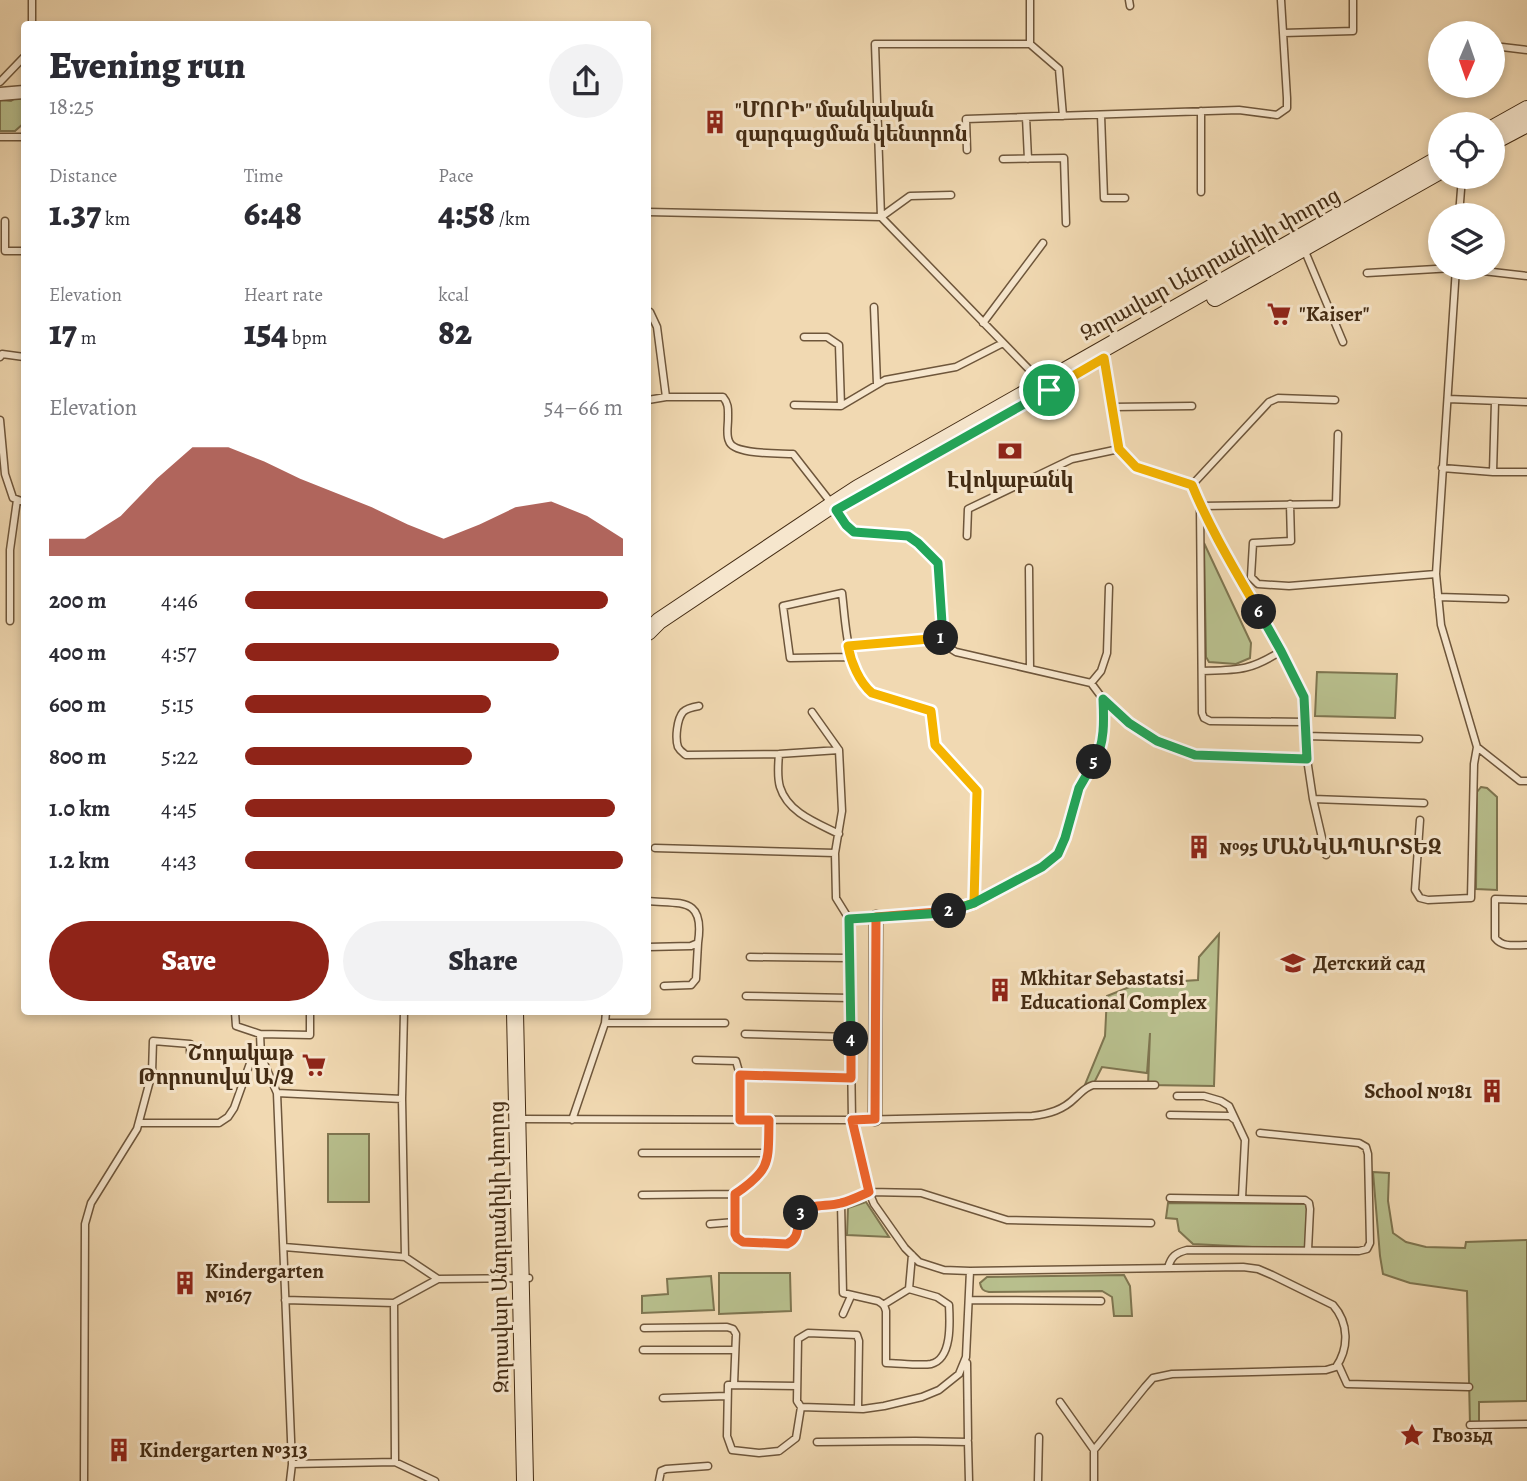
<!DOCTYPE html>
<meta charset="utf-8">
<style>
body{margin:0;font-family:Alegreya,"Noto Serif Armenian",serif;background:#f2f2f3;color:#2b2b33;height:100vh;display:flex;flex-direction:column;font-size:26px;white-space:nowrap}
*{box-sizing:border-box;margin:0}
p{font-size:23px;color:#7c7c81}
.icon{flex:none;width:38px;height:38px;fill:none;stroke:currentColor;stroke-width:2;stroke-linecap:round;stroke-linejoin:round}
.map{position:relative;flex:1;overflow:hidden}
.side{position:absolute;left:21px;top:21px;width:630px;height:994px;display:flex;flex-direction:column;background:#fff;border-radius:7px;box-shadow:0 4px 10px #0003}
.side>*{flex:none}
.needle{width:46px;rotate:182deg}
.tools{position:absolute;left:1428px;top:21px;display:grid;gap:14px}
.tools a{display:grid;place-items:center;width:77px;height:77px;border-radius:50%;background:#fff;box-shadow:0 4px 10px #0003;font-size:35px}
.pin{position:absolute;display:grid;place-items:center;width:60px;height:60px;color:#fff;margin:-30px;border:4px solid #fff;border-radius:50%;box-shadow:0 2px 7px #0007}
.km{position:absolute;width:35px;height:35px;margin:-18px;border-radius:50%;background:#222;color:#fff;font-size:19px;line-height:35px;text-align:center}
.round{display:grid;place-items:center;flex:none;width:74px;height:74px;border-radius:37px;background:#f2f2f3}
.head{display:flex;align-items:center;justify-content:space-between;height:119px;padding:0 28px}
h1{font-size:38px;font-weight:800;line-height:52px}
.metrics{display:grid;grid-template-columns:repeat(3,1fr);gap:10px;height:119px;padding:7px 28px}
.metrics div{display:grid;align-content:center}
.metrics b{font-size:35px;font-weight:800}
.metrics small{font-size:19px;font-weight:400}
.metrics p{font-size:19px}
.chart{height:196px;padding:14px 28px}
.chart p{display:flex;justify-content:space-between}
.chart svg{width:100%;height:126px;margin-top:7px;fill:#8f2418;opacity:.7}
.button{display:flex;gap:14px;margin-top:auto;padding:14px 28px}
.button a{flex:1;height:80px;border-radius:42px;background:#8f2418;color:#fff;font-size:28px;font-weight:800;line-height:80px;text-align:center}
.button a+a{background:#f2f2f3;color:#2b2b33}
ul{padding:0 28px;list-style:none;font-size:23px}
li{display:grid;grid-template-columns:112px 84px 1fr;align-items:center;height:52px}
li i{height:18px;border-radius:9px;background:#8f2418}
.map>svg:first-child{display:block}
</style>
<div class="map">
<svg width="1527" height="1481" viewBox="0 0 1527 1481">
<rect width="100%" height="100%" fill="#f1d9b2"/>
<filter id="stains"><feTurbulence type="fractalNoise" baseFrequency=".00286" numOctaves="4"/><feColorMatrix values="0 0 0 0 .2 0 0 0 0 .09 0 0 0 0 .02 0 0 0 .5 -.17"/></filter>
<radialGradient id="worn" r=".72"><stop offset=".6" stop-color="#630" stop-opacity="0"/><stop offset="1" stop-color="#630" stop-opacity=".3"/></radialGradient>
<path fill="#b8bf8d" stroke="#7e7550" stroke-width="2" d="M17,97l7,1v25l-9,8h-15v-31l11,1z
M1204,543l47,100 -1,15 -14,6 -27,-2 -3,-5z
M1317,672l80,2 -2,44 -80,-2z
M1481,787l6,1 10,9v93l-21,-1 1,-97z
M1219,934l-5,152 -66,-1 2,-52 -3,40 -45,-6 -9,18 -9,2 21,-51 2,-40 30,-12 61,-4 1,-23z
M328,1134h41v68h-41z
M1373,1172l16,1 -1,28 5,32 13,9 20,5 39,1 1,-6 61,-2v161l-48,1v22l-9,1 -3,-134 -57,-8 -27,-9 -3,-18z
M866,1202l23,35 -42,-2 1,-27z
M1168,1203l141,1 -1,46 -115,-6 -14,-13 -2,-12 -11,-1z
M719,1273h71l1,38 -72,3z
M1124,1275l6,11 2,30h-18l-2,-19 -10,-6 -113,1c-6,-1 -8,-3 -9,-9l7,-6z
M711,1276l3,34 -72,3v-17l26,-2 -1,-15z"/>
<g fill="none" stroke-linecap="round" stroke-linejoin="round">
<g stroke="#6e563b" stroke-width="9">
<path id="service" d="M32,0v24
M1030,0v44h-155l6,173 168,173
M1129,0l1,6
M1283,33l70,-2v-31
M1030,44l29,25 4,47
M1502,47l25,3
M0,82l24,-25
M1101,115l3,83h21
M1026,117l2,42
M0,137h24
M967,150l-1,-31 273,-9 38,5 10,-7v-10l-6,-98
M1003,159l61,-1 2,65
M1201,192v-81
M648,212l233,5 29,-21 41,-1
M1459,215l3,-38
M5,221v30h19
M1304,249l39,93
M1456,268l-20,306 5,51 36,122 43,34h7
M1457,268l70,8
M1367,273l86,-5
M874,307l3,77
M648,311l2,1 7,15 9,70
M983,323l60,-80
M804,337h23l12,8 2,61
M0,357l2,-3 22,3
M1104,358l15,91 17,18 56,18 8,21 24,46 57,99 23,46 3,62 6,40 13,56
M1448,399l79,3
M648,400l18,-3h57c6,7 5,13 5,22 0,7 -2,16 1,22 4,14 50,12 64,13l39,50
M794,405l47,1 44,-26 71,-13 47,-24
M1112,407l80,-1
M0,420l5,54 8,24 11,4
M1442,468l51,4h34
M1493,472l2,-70
M1192,485l77,-83 9,-4 57,2
M1290,504l1,37 -38,2 -2,34 7,7 31,2 147,-12
M836,510l10,15 8,7 53,4 10,7 21,20 5,75 5,9 8,5 135,31 12,16 1,27 -7,31 -18,30 -14,51 -7,16 -16,13 -68,36 -30,10 -95,6
M967,536l1,-27 104,-50 47,-10
M1029,568l1,100
M1438,597l67,2
M10,621v-71l7,-50
M848,646l95,-8
M850,657l-60,1 -7,-52 59,-13c4,32 4,77 30,100l59,18 4,34 42,46 -3,112
M1202,671c36,-1 48,0 79,-20
M1091,683l10,-12 6,-18 2,-66
M1103,699l26,24 28,18 38,14 112,4
M699,706c-6,1 -12,2 -16,6 -6,7 -8,26 -5,35 2,4 4,5 8,8l93,-1 60,-4
M812,712l27,38 3,61 -7,42 1,45 13,21 3,201 17,72 5,12 31,44 14,14 25,8 26,1 273,-4 15,2 14,6 61,30c16,18 16,43 3,62l-10,3 -154,4 -19,4 -8,9 -51,63v31
M1306,722l-96,-1 -6,-3 -2,-5 -2,-207 136,-2 2,-70
M1306,736l113,3
M779,754c-1,11 -2,23 1,33 8,26 37,36 59,47
M1313,799l111,4
M1420,820l-5,70 5,8 8,2 43,-2 3,-134 3,-17
M655,848l180,5
M1527,900l-32,-1v39c8,10 20,7 32,7
M648,901c34,3 57,-4 50,42l-7,3 -43,1
M750,957l99,1
M664,986l27,-1 5,-6 2,-36
M746,996l104,2
M235,1012l1,14 24,8 1,22 16,37 15,371 -2,17
M404,1012l-2,87 3,158 33,22
M605,1023l1,-11
M260,1034l50,1v-23
M745,1034l106,3
M696,1060l40,1 4,14v45
M740,1075l111,3
M277,1093l125,6
M1177,1096h27l17,5 8,5 16,34 -3,58
M1170,1115l60,1 4,3
M519,1119l333,1 180,-4c17,-2 31,-6 43,-18 7,-6 9,-10 18,-13h62
M572,1120l33,-97h120
M769,1120c-1,42 3,49 -34,74v39l2,5 6,4 44,2 6,-3 4,-6 2,-19 3,-6 6,-2 33,-5 28,-11 52,1 86,27 144,3
M139,1123h80l9,-6 6,-9 19,-53
M642,1153h126
M642,1195l93,-1
M1170,1198l135,2 4,3 1,6 -2,41
M841,1203l2,90 35,8 6,4 2,6v52c11,0 35,3 45,1 21,-5 19,-41 18,-59l-12,-8 -28,-8 3,-34
M710,1224l25,-2
M284,1247l121,10
M1168,1268c3,-12 8,-15 19,-18l172,1 8,-2 3,-6 -2,-89 -2,-7 -7,-4 -99,-10
M285,1300l109,3 44,-24 91,-1
M970,1300l131,1
M394,1303l1,159
M883,1305l26,-16
M843,1314l8,-18
M644,1328l83,-1 6,2 3,5 -2,50
M643,1350h92
M967,1363l1,76
M1338,1364l9,20 122,3
M797,1386l-69,-1 -1,51 5,14 27,3 20,-2 17,-13 5,-31
M663,1398l64,-2
M1060,1402l34,48
M858,1408l1,-67 -2,-6 -49,-2 -10,6 -1,62 4,6 62,2 21,-3 38,-9 17,-7 20,-16 7,-17 4,-86
M1470,1425l57,-1
M817,1442l98,-1 53,1 1,39
M292,1464l103,-2 40,19
M84,1481l1,-257 6,-21 46,-74 15,-56 1,-32 37,3v8l71,4
M659,1481l2,-10 5,-2 42,-3
M1038,1481l1,-44"/>
</g>
<g stroke="#6e563b" stroke-width="15">
<path id="minor" d="M0,94l24,-2
M875,1119l1,-202"/>
</g>
<g stroke="#432b13" stroke-width="18">
<path id="secondary" d="M1493,128l34,-19
M1493,142l34,-18
M1215,298l225,-127
M648,632l11,-11 173,-116 26,-17 582,-330
M515,1012l10,469"/>
</g>
<use href="#service" stroke="#f6e6cd" stroke-width="6"/>
<use href="#minor" stroke="#f6e6cd" stroke-width="12"/>
<use href="#secondary" stroke="#f6e6cd" stroke-width="16"/>
</g>
<g fill="none" stroke-linecap="round" stroke-linejoin="round">
<g stroke="#fff" stroke-width="14">
<path id="split-1" d="M941,638h2l-5,-75 -20,-20 -10,-7 -54,-4 -8,-7 -10,-15 213,-120"/>
</g>
<g stroke="#fff" stroke-width="14">
<path id="split-2" d="M941,638l-93,8c3,16 11,36 24,47l59,18 4,34 42,46 -3,112 -25,8"/>
</g>
<g stroke="#fff" stroke-width="14">
<path id="split-3" d="M801,1213c10,-10 26,-6 40,-10 9,-2 19,-7 28,-11l-17,-72 23,-1 1,-202 73,-6"/>
</g>
<g stroke="#fff" stroke-width="14">
<path id="split-4" d="M801,1213c-5,12 0,25 -14,31l-44,-2 -6,-4 -2,-4v-40c37,-25 33,-32 34,-74h-29v-45l111,3v-39"/>
</g>
<g stroke="#fff" stroke-width="14">
<path id="split-5" d="M851,1039l-2,-120 95,-6 30,-10 68,-36 16,-13 7,-16 14,-50 15,-26"/>
</g>
<g stroke="#fff" stroke-width="14">
<path id="split-6" d="M1094,762c11,-17 10,-43 9,-63l26,24 28,18 38,14 112,4 -3,-62 -23,-46 -22,-39"/>
</g>
<g stroke="#fff" stroke-width="14">
<path id="split-7" d="M1049,390l55,-32 15,91 17,18 56,18c18,44 43,85 67,127"/>
</g>
<use href="#split-1" stroke="#22a559" stroke-width="9"/>
<use href="#split-2" stroke="#f5b400" stroke-width="9"/>
<use href="#split-3" stroke="#f0652b" stroke-width="9"/>
<use href="#split-4" stroke="#f0652b" stroke-width="9"/>
<use href="#split-5" stroke="#22a559" stroke-width="9"/>
<use href="#split-6" stroke="#22a559" stroke-width="9"/>
<use href="#split-7" stroke="#f5b400" stroke-width="9"/>
</g>
<defs>
<g id="building-bare" transform="scale(1.89)"><path d="M-4-6H4V6H1V3H-1V6H-4ZM-2.5-4.3h1.7v1.8h-1.7ZM.8-4.3h1.7v1.8H.8ZM-2.5-1h1.7V.8h-1.7ZM.8-1h1.7V.8H.8Z" fill="#8f2418" stroke="#f6e6cd" stroke-width="2.5" paint-order="stroke"/></g>
<g id="supermarket-bare" transform="scale(1.89)"><path d="M-6-5.5h2.5l.6 2H6L4.5 2H-2.5L-4.4-4H-6ZM-1.5 3.2a1.3 1.3 0 1 0 .1 0ZM3 3.2a1.3 1.3 0 1 0 .1 0Z" fill="#8f2418" stroke="#f6e6cd" stroke-width="2.5" paint-order="stroke"/></g>
<g id="bank-bare" transform="scale(1.89)"><path d="M-6-4H6V4H-6ZM0-2.3a2.3 2.3 0 1 0 0 4.6a2.3 2.3 0 1 0 0-4.6Z" fill="#8f2418" stroke="#f6e6cd" stroke-width="2.5" paint-order="stroke"/></g>
<g id="school-bare" transform="scale(1.89)"><path d="M0-5L7-2L0 1L-7-2ZM-4 1L0 2.5L4 1V4Q0 6-4 4Z" fill="#8f2418" stroke="#f6e6cd" stroke-width="2.5" paint-order="stroke"/></g>
<g id="sight-bare" transform="scale(1.89)"><path d="M0-6L1.8-2.2L6-1.7L2.9 1.2L3.7 5.4L0 3.3L-3.7 5.4L-2.9 1.2L-6-1.7L-1.8-2.2Z" fill="#8f2418" stroke="#f6e6cd" stroke-width="2.5" paint-order="stroke"/></g>
</defs>
<g fill-rule="evenodd">
<use href="#building-bare" x="715" y="122"/>
<use href="#supermarket-bare" x="1279" y="314"/>
<use href="#bank-bare" x="1010" y="451"/>
<use href="#building-bare" x="1199" y="847"/>
<use href="#school-bare" x="1293" y="963"/>
<use href="#building-bare" x="1000" y="990"/>
<use href="#supermarket-bare" x="314" y="1065"/>
<use href="#building-bare" x="1492" y="1091"/>
<use href="#building-bare" x="185" y="1283"/>
<use href="#sight-bare" x="1412" y="1435"/>
<use href="#building-bare" x="119" y="1450"/>
</g>
<g text-anchor="middle" dominant-baseline="central" stroke-width="6" stroke-linejoin="round" paint-order="stroke">
<g font-size="21" font-weight="bold" fill="#432b13" stroke="#f6e6cd" text-anchor="start">
<text x="735" y="110">"ՄՈՐԻ" մանկական<tspan x="735" dy="24">զարգացման կենտրոն</tspan></text>
<text x="1299" y="314">"Kaiser"</text>
<text x="1010" y="480" text-anchor="middle">Էվոկաբանկ</text>
<text x="1219" y="847">№95 ՄԱՆԿԱՊԱՐՏԵԶ</text>
<text x="1313" y="963">Детский сад</text>
<text x="1020" y="978">Mkhitar Sebastatsi<tspan x="1020" dy="24">Educational Complex</tspan></text>
<text x="294" y="1053" text-anchor="end">Շողակաթ<tspan x="294" dy="24">Թորոսովա Ա/Ձ</tspan></text>
<text x="1472" y="1091" text-anchor="end">School №181</text>
<text x="205" y="1271">Kindergarten<tspan x="205" dy="24">№167</tspan></text>
<text x="1432" y="1435">Гвозьд</text>
<text x="139" y="1450">Kindergarten №313</text>
</g>
<g font-size="21" fill="#432b13" stroke="#f6e6cd">
<text transform="translate(1210 264) rotate(-29)">Զորավար Անդրանիկի փողոց</text>
<text transform="translate(499 1247) rotate(-91)">Զորավար Անդրանիկի փողոց</text>
</g>
</g>
<rect width="100%" height="100%" filter="url(#stains)"/>
<rect width="100%" height="100%" fill="url(#worn)"/>
</svg>
<div class="tools">
<a><svg class="needle" viewBox="-14 -14 28 28"><path d="M0-13l5 13h-10z" fill="#e53935"/><path d="M0 13l5-13h-10z" fill="#7c7c81"/></svg></a>
<a><svg class="icon" aria-label="locate" viewBox="0 0 24 24"><circle cx="12" cy="12" r="6"/><path d="M12 2v4M12 18v4M2 12h4M18 12h4"/></svg></a>
<a><svg class="icon" aria-label="layers" viewBox="0 0 24 24"><path d="M12 4l9 5-9 5-9-5zM3 14l9 5 9-5"/></svg></a>
</div>
<div class="pin" style="left:1049px;top:390px;background:#1e9e55"><svg class="icon" aria-label="arrive" viewBox="0 0 24 24"><path d="M6 21V4h12l-3 4 3 4H6"/></svg></div>
<b class="km" style="left:941px;top:638px">1</b>
<b class="km" style="left:949px;top:911px">2</b>
<b class="km" style="left:801px;top:1213px">3</b>
<b class="km" style="left:851px;top:1039px">4</b>
<b class="km" style="left:1094px;top:762px">5</b>
<b class="km" style="left:1259px;top:612px">6</b>
<section class="side">
<div class="head"><div><h1>Evening run</h1><p>18:25</p></div><a class="round"><svg class="icon" aria-label="share" viewBox="0 0 24 24"><path d="M12 15V3M7 8l5-5 5 5M5 13v7h14v-7"/></svg></a></div>
<div class="metrics">
<div><p>Distance</p><b>1.37<small> km</small></b></div>
<div><p>Time</p><b>6:48</b></div>
<div><p>Pace</p><b>4:58<small> /km</small></b></div>
</div>
<div class="metrics">
<div><p>Elevation</p><b>17<small> m</small></b></div>
<div><p>Heart rate</p><b>154<small> bpm</small></b></div>
<div><p>kcal</p><b>82</b></div>
</div>
<div class="chart"><p><span>Elevation</span>54–66 m</p>
<svg viewBox="0 0 160 44" preserveAspectRatio="none"><path d="M0 44V38L10 38L20 30L30 17L40 6L50 6L60 11L70 17L80 22L90 27L100 33L110 38L120 33L130 27L140 25L150 30L160 38V44z"/></svg>
</div>
<ul>
<li><b>200 m</b>4:46<i style="width:96%"></i></li>
<li><b>400 m</b>4:57<i style="width:83%"></i></li>
<li><b>600 m</b>5:15<i style="width:65%"></i></li>
<li><b>800 m</b>5:22<i style="width:60%"></i></li>
<li><b>1.0 km</b>4:45<i style="width:98%"></i></li>
<li><b>1.2 km</b>4:43<i style="width:100%"></i></li>
</ul>
<div class="button"><a>Save</a><a>Share</a></div>
</section>
</div>
